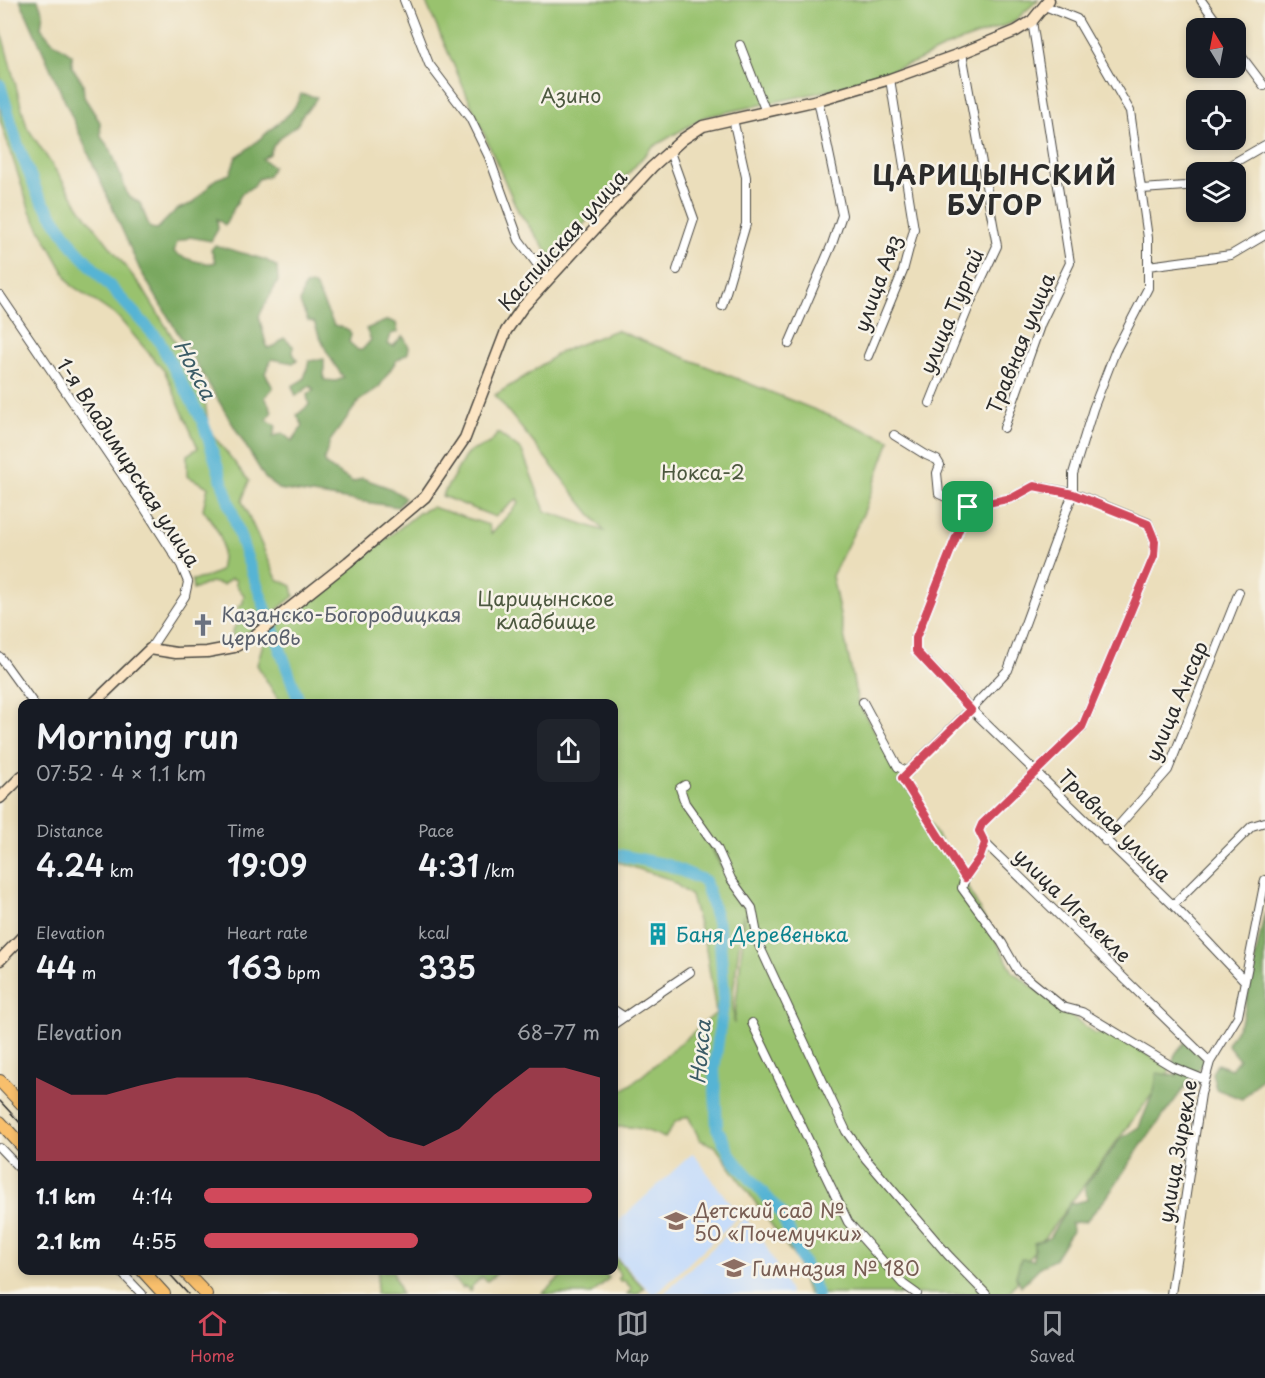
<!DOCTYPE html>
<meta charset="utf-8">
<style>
body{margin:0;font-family:"Playpen Sans",sans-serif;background:#20242c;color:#f1f3f6;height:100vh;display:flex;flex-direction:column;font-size:22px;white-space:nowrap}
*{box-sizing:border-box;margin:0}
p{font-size:20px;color:#9ea1a6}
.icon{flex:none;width:33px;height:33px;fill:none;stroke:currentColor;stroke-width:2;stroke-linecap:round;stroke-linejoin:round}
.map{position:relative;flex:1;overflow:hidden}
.details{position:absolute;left:18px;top:699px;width:600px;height:576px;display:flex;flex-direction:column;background:#171b24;border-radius:12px;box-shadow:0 3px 9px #0003}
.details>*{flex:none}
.needle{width:39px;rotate:350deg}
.buttons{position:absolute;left:1186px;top:18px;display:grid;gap:12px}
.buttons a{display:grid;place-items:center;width:60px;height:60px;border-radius:12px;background:#171b24;box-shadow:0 3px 9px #0003;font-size:30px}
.pin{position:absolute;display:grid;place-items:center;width:51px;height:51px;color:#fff;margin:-26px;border-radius:12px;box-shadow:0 3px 9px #0006}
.round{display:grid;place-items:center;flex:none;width:63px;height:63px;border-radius:12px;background:#20242c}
.headline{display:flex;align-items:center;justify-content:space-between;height:102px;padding:0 18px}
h1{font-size:33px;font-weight:600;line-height:45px}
.metrics{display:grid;grid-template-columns:repeat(3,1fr);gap:9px;height:102px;padding:6px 18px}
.metrics div{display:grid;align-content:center}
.metrics b{font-size:30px;font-weight:600}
.metrics small{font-size:16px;font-weight:400}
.metrics p{font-size:16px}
.chart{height:168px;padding:12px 18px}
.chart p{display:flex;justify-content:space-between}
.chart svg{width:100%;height:108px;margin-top:6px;fill:#d1495b;opacity:.7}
ul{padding:0 18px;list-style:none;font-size:20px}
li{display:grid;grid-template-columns:96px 72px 1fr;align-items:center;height:45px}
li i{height:15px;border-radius:8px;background:#d1495b}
.dock{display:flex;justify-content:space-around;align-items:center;height:84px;border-top:2px solid #363941;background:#171b24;font-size:16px;color:#9ea1a6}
.dock a{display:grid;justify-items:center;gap:3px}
.dock .on{color:#d1495b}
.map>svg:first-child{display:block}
</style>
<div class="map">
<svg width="1265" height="1294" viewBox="0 0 1265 1294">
<rect width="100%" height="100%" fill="#f7f3e8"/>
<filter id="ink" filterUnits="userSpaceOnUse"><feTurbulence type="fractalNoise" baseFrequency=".0167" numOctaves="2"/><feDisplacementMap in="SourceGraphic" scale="12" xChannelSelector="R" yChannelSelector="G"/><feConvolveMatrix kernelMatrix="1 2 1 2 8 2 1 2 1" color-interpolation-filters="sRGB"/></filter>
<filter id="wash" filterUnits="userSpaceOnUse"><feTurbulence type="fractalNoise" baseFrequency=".008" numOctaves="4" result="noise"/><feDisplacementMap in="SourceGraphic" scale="24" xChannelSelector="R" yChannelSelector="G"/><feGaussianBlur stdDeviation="1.35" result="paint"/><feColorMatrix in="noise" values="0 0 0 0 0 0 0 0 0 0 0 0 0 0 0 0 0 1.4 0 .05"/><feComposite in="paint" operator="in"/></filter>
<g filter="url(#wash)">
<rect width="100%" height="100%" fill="#ebdebb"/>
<path fill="#c8ddf9" d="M693,1153l46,63 -83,78h-4l-38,-40v-29z
M745,1218l19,24 27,52h-128z"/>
<path fill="#99c26e" stroke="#62764c" stroke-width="1.5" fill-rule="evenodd" d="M425,0h613l-26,23 -62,22 -35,17 -84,28 -127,27 -53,31 -98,111 -35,-48z
M0,27l27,100 54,82 62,80 60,98 6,43 40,51 -7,20 35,78 15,7 2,10 -50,40 -11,2 -1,-6 9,-16 -3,-9 5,-4 1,-8 -8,-10v-5l-5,-2 -8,7 -12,-3 -18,8 -1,-10 12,-2 16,-7c6,-31 1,-37 -17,-62l5,-22 -21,-11v-21l11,-7 -33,-76 -47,-55 -47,-32 -41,-74 -30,-91z
M616,330l274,110 -26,72 -32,64 26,127 108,181 47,88 82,62 19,-1 57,36 -155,207 1,6 -9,12h-200l-12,-35 -81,-113 -15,-6 -12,-24 -13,6 -10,16c-16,-7 -33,-14 -51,-10v-32l23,-16 79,-67 -10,-64 -15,-53 -22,-17 -55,-18v-157l-335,-1v-2l-22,-36 8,-29 155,-124 12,-5 57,18 2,9 28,-31 -2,-4 -22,18 -53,-21 25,-43 23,-10 8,-10 24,18 23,60 59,20 -109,-136 34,-21 31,-22zM690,812l53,87v6zM743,914v23l-9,87 -1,-30z
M614,1256l30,32 -7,6h-10l5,-5 -8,-9 -3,2 -3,-4 3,-2 -7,-10z
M378,1271h15l8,23h-25z
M449,1271v-1l51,1 -13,10 -5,-4 -12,11 2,2 -2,2 -5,-6 -2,2 -13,-13z
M567,1271h35l7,7 -17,16h-50z"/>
<path fill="#7aa861" stroke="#526a46" stroke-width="1.5" d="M20,0h18l5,13 -2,15 10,12 21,15v12l11,16 1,14 16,25 1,15 10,13 17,46 12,7 10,25 7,1 19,-19 17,-7 23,-24 14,-5 6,-17c14,-9 22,-16 34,-27 15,-13 24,-17 31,-36l16,3c-4,8 -6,9 -12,15 -4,4 -5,9 -8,13 -11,9 -23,14 -27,29l-8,5 11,8 -5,9 -10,3 -4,7 -12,7 -17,32 -8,-6 1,10 -7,12 -21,-4 -13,5 -3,10c8,6 32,14 42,10l-5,-12 4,-5 51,15 11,7 1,14 -19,35 8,32 8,-2 9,-8 9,8v7l4,7 -4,3 -21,-4 -7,14 8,15 -8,9 7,14 -5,9 9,6 -3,11 9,-4 10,8 11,-15 -6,-11 12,-10 -2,-10 7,-5 -4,-4 -14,10 -4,-10 12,-7 5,-18 15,-2v21l12,1 8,-3c-13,-17 -23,-35 -30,-56l-6,-1 -8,-18 4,-17 7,-2 4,2 19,39 15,5 2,5 -2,7 9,8h4l9,-10 -5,-11 22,-9 8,3 2,9 -7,2 -3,10 5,2 10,-10 6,11 -1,6 -12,8 -17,26 -20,14 -29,40 -6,19 3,6 26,16 9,-4c18,7 28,8 43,20l-7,9 -120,-18 -13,-11 -125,-208z
M1265,911v164l-23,24 -26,-10 -4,-16 5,-9 14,5 8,-10 -12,-15 16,-26z
M1185,1042l20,18 -65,87 -33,50 -21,24 -15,2 1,8 -18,29 -13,6 -20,20 -5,-10 5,-17 13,1v-17l15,-5 21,-34 17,-4 -2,-14 36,-48 18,-11 15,-36 3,-18 20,3c-7,-18 -4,-21 8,-34z"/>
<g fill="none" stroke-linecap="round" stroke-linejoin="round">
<path stroke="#56b4d4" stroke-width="12" d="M0,85l17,58 21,52 36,52 84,92 45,83 43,133 54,149
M614,854l54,11 37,16 14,47 5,69 -10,73 3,58 15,30 49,55 36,81"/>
</g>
</g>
<g filter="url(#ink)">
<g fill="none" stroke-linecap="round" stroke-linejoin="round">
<g stroke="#484641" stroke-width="10">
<path id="street" d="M404,0l25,64 41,54 19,39 30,83 27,36 1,5
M1201,0l20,28
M740,45l26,67
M1236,49l28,37
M670,152l24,67 -17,51
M1218,172l47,-27
M1142,189l43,-3 12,-5
M1148,266l83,-11 34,-20
M0,295l140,206 41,64 7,17 -3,14 -35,53
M722,306l24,-82v-47l-13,-58
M789,344l43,-100 10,-29 -24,-115
M868,356l35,-85 11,-42 -24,-150
M930,403l41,-102 26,-55 -35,-193
M1004,428l37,-105 29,-60 -38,-242
M894,435l32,20 11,5 3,5 -3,8 2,21 29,13 44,-9 22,-12 39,7 75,30 7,18 -1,15 -72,171 -100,97 -3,7 6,12 225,219
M968,507l-52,131v13l55,58 202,196 71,75
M0,657l34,47
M863,702l35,65 11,5
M685,785l-5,3 5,15 32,45 14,31 21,29 7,37 87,186 20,28 82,96 38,39
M1105,841l63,-71 71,-178
M985,843l-5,14 -15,21 -3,10 40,55 16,28 13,10 32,26 19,5 91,55 32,13
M965,878l-64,-100 70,-69 37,-39 65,-177v-19l20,-65 22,-57 33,-64v-50l-18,-127 -53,-92 -32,-13
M1173,905l79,-79 13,-4
M614,1010l9,6
M752,1023l96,199 55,62 14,10
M614,1024l76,-52
M0,1148l22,23
M119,1270l23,24
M1171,1294l30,-200 9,-32 28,-46 27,-136"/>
</g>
<g stroke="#484641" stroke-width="13">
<path id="secondary" d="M93,704l57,-55 26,4 31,-1 27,-5 20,-11 27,-21 67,-53 77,-65 40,-59 41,-107 16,-23 130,-141 31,-28 20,-13 115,-26 72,-21 72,-26 54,-22 16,-10 17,-21
M0,798l22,-22
M0,960l22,-23"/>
</g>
<g stroke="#484641" stroke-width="14">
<path id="primary" d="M0,1081l22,23
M0,1122l22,24
M142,1270l22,24
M183,1270l23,24"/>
</g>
<use href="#street" stroke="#fff" stroke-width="8"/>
<use href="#secondary" stroke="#fce5c4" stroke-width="10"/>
<use href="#primary" stroke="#f8bf6c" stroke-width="12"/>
<path stroke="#2b2b2b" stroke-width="1.5" d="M0,1101l22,24
M166,1270l22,24"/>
</g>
</g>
<g fill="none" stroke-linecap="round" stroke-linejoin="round" filter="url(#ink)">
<g stroke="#fff" stroke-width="12">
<path id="route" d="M1034,486l39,8 75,30 7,17 -1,15 -72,171 -100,97 -3,7 6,12 -5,14 -15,21 -63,-100 69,-68 -55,-59v-13l52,-131 44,-9z"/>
</g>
<use href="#route" stroke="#d1495b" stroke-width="8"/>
</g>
<defs>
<g id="church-bare" transform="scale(1.8)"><path d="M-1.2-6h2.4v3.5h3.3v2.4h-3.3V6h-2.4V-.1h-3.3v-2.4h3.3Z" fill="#6b7280" stroke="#f7f3e8" stroke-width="2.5" paint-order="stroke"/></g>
<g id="building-bare" transform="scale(1.8)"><path d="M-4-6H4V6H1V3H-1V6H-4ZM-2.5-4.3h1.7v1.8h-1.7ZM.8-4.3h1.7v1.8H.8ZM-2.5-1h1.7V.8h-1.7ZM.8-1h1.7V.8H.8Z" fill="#0f9aa8" stroke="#f7f3e8" stroke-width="2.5" paint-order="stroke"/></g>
<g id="school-bare" transform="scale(1.8)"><path d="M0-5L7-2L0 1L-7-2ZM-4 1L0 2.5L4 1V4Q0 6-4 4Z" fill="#8d6e63" stroke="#f7f3e8" stroke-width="2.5" paint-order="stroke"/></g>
</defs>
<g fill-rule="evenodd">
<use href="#church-bare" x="203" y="625"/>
<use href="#building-bare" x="658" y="934"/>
<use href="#school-bare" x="676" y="1221"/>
<use href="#school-bare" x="734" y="1268"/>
</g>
<g text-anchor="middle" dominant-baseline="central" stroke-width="5" stroke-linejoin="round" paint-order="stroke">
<g font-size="20" fill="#4c583f" stroke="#f7f3e8">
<text x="571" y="95">Азино</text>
<text x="703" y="472">Нокса-2</text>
<text x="546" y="598">Царицынское<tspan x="546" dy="23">кладбище</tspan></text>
</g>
<g font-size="20" fill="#2b2b2b" stroke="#f7f3e8">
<text transform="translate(562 240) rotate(-48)">Каспийская улица</text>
<text transform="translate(877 283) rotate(-70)">улица Аяз</text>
<text transform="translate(951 311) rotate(-67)">улица Тургай</text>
<text transform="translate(1020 343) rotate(-68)">Травная улица</text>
<text transform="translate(129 462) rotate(57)">1-я Владимирская улица</text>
<text transform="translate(1176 701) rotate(-67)">улица Ансар</text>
<text transform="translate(1115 825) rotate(45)">Травная улица</text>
<text transform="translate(1073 905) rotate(44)">улица Игелекле</text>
<text transform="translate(1177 1151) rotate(-80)">улица Зирекле</text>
</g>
<g font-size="20" fill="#5b616d" stroke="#f7f3e8" text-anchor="start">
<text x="221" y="614">Казанско-Богородицкая<tspan x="221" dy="23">церковь</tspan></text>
</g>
<g font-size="20" fill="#0d838f" stroke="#f7f3e8" text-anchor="start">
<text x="676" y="934">Баня Деревенька</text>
</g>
<g font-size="20" fill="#785e54" stroke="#f7f3e8" text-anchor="start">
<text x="694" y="1210">Детский сад №<tspan x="694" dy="23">50 «Почемучки»</tspan></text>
<text x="752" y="1268">Гимназия № 180</text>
</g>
<g font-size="21" font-style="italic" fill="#3a5b66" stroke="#f7f3e8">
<text transform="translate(196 369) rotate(62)">Нокса</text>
<text transform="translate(699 1052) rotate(-85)">Нокса</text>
</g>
<g font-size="26" font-weight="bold" letter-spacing="1.5" fill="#2b2b2b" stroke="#f7f3e8">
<text x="995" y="174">ЦАРИЦЫНСКИЙ<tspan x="995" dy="30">БУГОР</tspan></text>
</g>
</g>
</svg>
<div class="buttons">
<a><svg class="needle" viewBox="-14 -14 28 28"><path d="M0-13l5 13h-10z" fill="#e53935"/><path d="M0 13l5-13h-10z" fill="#9ea1a6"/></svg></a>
<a><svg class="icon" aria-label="locate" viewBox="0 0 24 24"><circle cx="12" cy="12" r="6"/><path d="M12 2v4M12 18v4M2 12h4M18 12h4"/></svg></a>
<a><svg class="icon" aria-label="layers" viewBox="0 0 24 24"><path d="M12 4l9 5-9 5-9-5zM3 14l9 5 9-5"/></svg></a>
</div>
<div class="pin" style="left:968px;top:507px;background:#1e9e55"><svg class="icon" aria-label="arrive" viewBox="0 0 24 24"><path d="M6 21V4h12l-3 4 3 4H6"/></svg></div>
<section class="details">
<div class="headline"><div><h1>Morning run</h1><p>07:52 · 4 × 1.1 km</p></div><a class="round"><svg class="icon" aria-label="share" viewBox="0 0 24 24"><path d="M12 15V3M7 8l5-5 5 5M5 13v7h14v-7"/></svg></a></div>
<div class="metrics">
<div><p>Distance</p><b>4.24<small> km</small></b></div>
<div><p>Time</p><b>19:09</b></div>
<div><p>Pace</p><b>4:31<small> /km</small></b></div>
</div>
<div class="metrics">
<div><p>Elevation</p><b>44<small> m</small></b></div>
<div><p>Heart rate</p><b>163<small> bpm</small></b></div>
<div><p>kcal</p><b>335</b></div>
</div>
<div class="chart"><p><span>Elevation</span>68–77 m</p>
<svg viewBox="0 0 160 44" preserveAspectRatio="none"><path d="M0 44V10L10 17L20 17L30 13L40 10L50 10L60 10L70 13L80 17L90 24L100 34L110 38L120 31L130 17L140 6L150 6L160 10V44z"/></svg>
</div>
<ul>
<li><b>1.1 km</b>4:14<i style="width:98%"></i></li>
<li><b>2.1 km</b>4:55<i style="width:54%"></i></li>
</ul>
</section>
</div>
<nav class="dock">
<a class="on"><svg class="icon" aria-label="home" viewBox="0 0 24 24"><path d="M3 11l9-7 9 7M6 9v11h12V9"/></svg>Home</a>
<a><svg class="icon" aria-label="map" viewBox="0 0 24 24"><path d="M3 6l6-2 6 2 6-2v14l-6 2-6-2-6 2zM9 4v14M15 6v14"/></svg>Map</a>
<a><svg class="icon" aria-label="saved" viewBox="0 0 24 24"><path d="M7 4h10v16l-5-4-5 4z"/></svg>Saved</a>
</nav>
